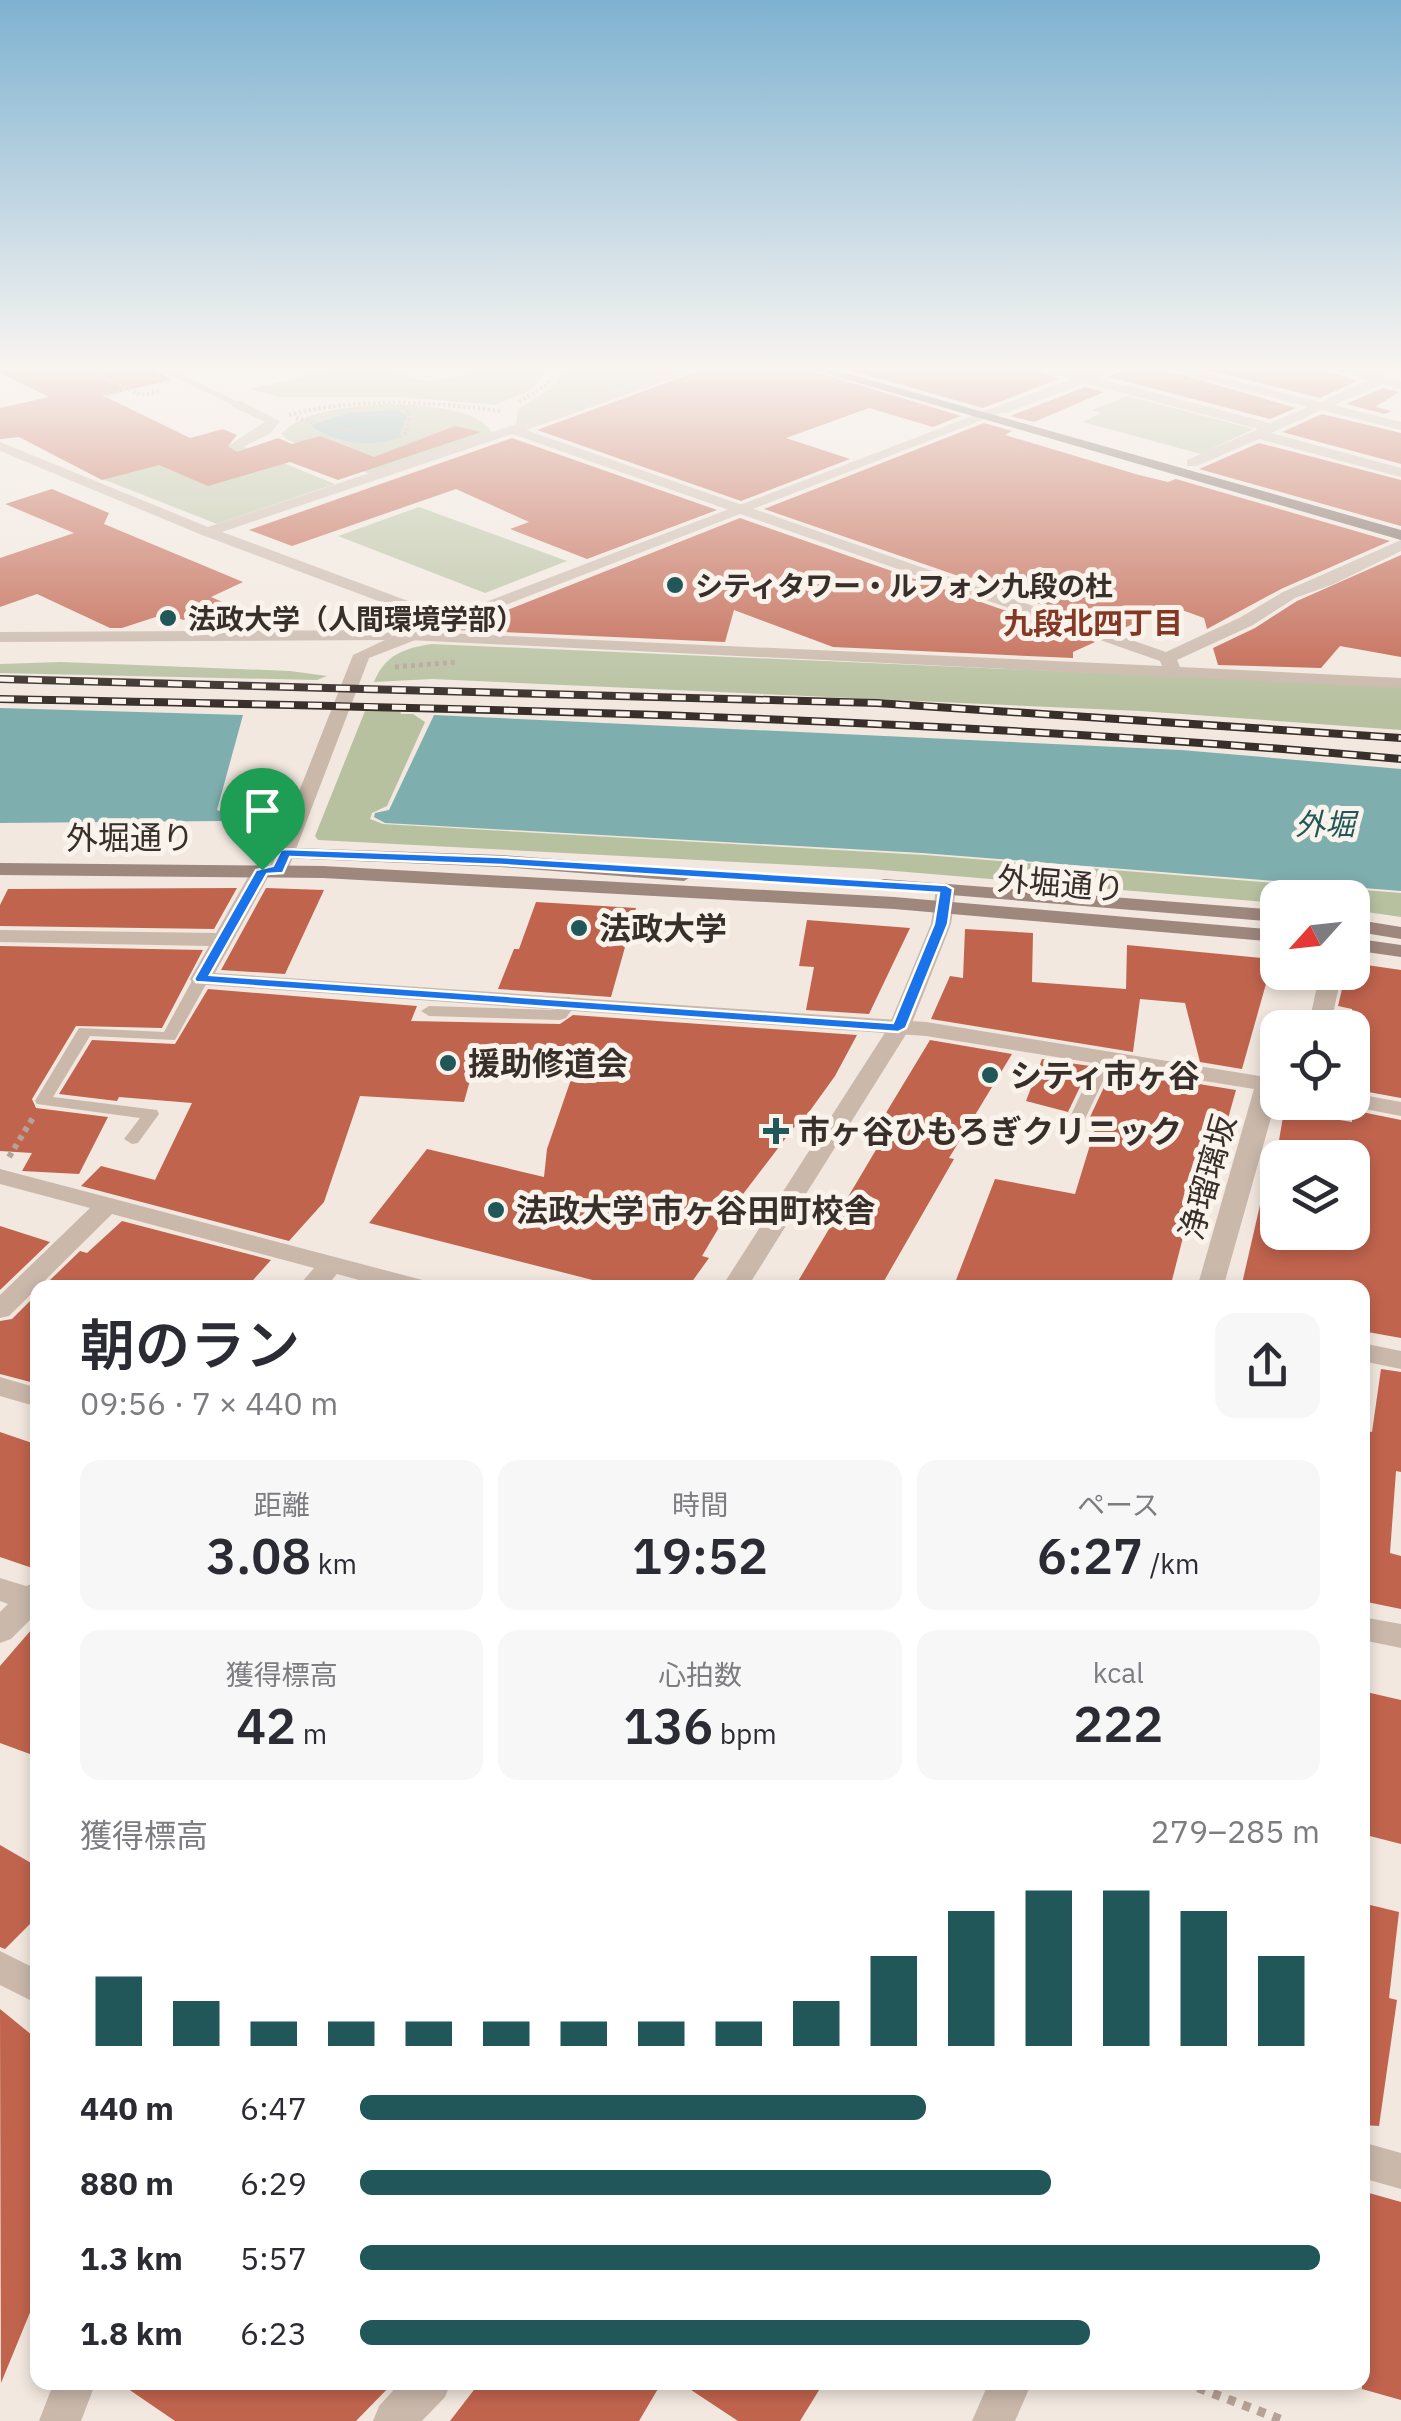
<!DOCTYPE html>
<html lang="ja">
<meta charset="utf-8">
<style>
body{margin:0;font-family:"IBM Plex Sans","Noto Sans JP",sans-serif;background:#f7f7f7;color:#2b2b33;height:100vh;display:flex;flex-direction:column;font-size:38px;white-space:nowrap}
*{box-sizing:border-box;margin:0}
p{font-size:32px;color:#7c7c81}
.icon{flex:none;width:55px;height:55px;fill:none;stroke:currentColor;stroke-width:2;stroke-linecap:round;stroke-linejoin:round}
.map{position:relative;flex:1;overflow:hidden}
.side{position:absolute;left:30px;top:1280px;width:1340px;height:1110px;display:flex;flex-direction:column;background:#fff;border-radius:20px;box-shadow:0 5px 15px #0003}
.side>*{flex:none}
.needle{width:65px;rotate:243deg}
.tools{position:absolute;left:1260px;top:880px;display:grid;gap:20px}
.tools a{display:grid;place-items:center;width:110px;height:110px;border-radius:20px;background:#fff;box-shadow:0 5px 15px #0003;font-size:50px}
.pin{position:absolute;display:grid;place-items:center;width:85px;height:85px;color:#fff;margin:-102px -42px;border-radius:50% 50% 50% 0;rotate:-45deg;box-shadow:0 0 10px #0007}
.pin .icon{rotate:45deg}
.round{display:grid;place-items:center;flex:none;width:105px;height:105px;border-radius:20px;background:#f7f7f7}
.summary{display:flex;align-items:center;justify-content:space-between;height:170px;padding:0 50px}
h1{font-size:55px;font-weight:600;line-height:75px}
.stats{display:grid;grid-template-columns:repeat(3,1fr);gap:15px;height:170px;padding:10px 50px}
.stats div{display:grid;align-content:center;border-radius:20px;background:#f7f7f7;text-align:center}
.stats b{font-size:50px;font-weight:600}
.stats small{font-size:28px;font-weight:400}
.stats p{font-size:28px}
.chart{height:280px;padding:20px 50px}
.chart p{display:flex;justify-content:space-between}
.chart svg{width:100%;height:180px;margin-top:10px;stroke:#215758;stroke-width:6}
ul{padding:0 50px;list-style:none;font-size:32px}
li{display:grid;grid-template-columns:160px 120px 1fr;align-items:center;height:75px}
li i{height:25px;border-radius:12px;background:#215758}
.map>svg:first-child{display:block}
</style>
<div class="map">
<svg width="1401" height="2421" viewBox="0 0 1401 2421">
<rect width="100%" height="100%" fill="#f2e8df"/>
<path fill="#b7c1a0" d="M338,368h43l43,13 36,-5 17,-8h74l-20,22 -36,15 -97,-8h-118l-30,-8z
M571,368h117l-172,57 2,-16 29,-18z
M1127,396l127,33 -53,25 -118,-32 18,-9 -9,-3z
M384,404c26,1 96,2 108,29l-122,41 -82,-34 -7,-6c26,-27 69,-25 103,-30z
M234,443l101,41 -118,40 -117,-46z
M419,507l148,54 -82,32 -147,-57z
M432,644l969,42v44l-261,-19 -708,-32 -58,3c11,-27 30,-34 58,-38z
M61,662l229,9 37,5 -10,4 -317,-7v-9z
M400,710l1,4h12l12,8 -38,84 -15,7 -2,6 13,5 542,31 476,38v24l-48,-7 -1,-12h-74l-1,5 -406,-34 -553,-29 -3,-4 50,-125z"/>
<path fill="#7faeae" d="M396,410l11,6 -9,22c-25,10 -67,5 -87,-13l38,-12z
M0,708l243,7 -26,95 8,3 -2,8 -223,2z
M434,715l747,35 220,19v122l-479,-38 -537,-30 -11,-6 1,-4 14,-3z"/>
<path fill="#c1644e" d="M0,368h152l19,12 -67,16 86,42 33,-9 14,6 -9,11 9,6 41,-14 14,6 28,-8 54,21 81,-31 26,6 -143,48 -48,-18 -82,24 -49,-21 -57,15 -83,-43 -19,2v-31l49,-11 -49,-24z
M707,368h96l158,48 -28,11 -64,-19 -83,30 64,21 -109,42 -204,-71z
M842,368h190l27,11 -76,29z
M1125,368h33l138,40 -26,11 -161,-42z
M1200,368h119l38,13 -37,17z
M1085,387l19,5 -70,30 -24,-6z
M1383,388l16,4 -24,15 17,4 -7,3 -39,-10z
M1322,414l79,19v31l-119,-32z
M984,423l28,8 -7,4 134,40 29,7 8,-3 214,62 -109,48 -74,40 -3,-11 -33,-12 -53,25 -354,-122z
M512,438l205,72 -130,49 -77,-30 19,-7 -73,-33 -164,57 -43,-16z
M1259,443l142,37v46l-202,-57z
M52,489l57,24 -5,11 139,58 -32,15 16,7 -44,16 -15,-7 -46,15h-12l-73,-34 -37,13v-49l74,-25 -69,-29z
M740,518l355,124 -22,10v6l-240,-11 -99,-37 -9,32 -268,-12z
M1401,555v102l-61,-11 -19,22 -103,-3 -5,-17 42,-20 42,-27z
M237,888l-23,41 -214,-3v-21l8,-16z
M266,888l58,2 -39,84 -64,-4z
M536,902l100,6 -25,89 -113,-8 16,-40h5z
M807,920l103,8 -41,86 -63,-4 8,-43 -15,-1z
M965,929l68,4 -1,49 94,7 1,-44 146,14 -31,110 -42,-7 -15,-59 -45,-4 -7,53 -202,-33 19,-43 13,2z
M0,946l203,4 -41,78 -86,-2 -44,73 4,9 72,9 -29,57 -57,-3 10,-18 -32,-2z
M1353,963l48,7v128l-49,-9v-80l-14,-3 8,-34h6z
M208,989l209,17 -6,15 149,3 13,-9 284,20 -22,41 -31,43 -6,3 -74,97 -22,37 7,2 -18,25 -6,-2 -4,7h-57l-255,-65 58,-74 117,28 3,-28 30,-87 -100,-7 -13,47 -104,-6 -36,106 -35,39 -208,-55 20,-20 54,14 37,-77 -73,-6 -2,4 -58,-7 33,-54 83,4z
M930,1040l82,14 -63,104 5,1 -74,129h-86l89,-150 -11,-2z
M1042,1059l48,7 -22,46 -42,-11z
M1112,1070l124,20 -16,57 -1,-5 -11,-2 -38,148h-217l42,-109 80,15 23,-75 -8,-2z
M1352,1110l49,10v218l-39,-7v-43h-121l25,-109 12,2v51h74v-74h-76l8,-47 68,11z
M122,1221l149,39 -25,28h-177l-20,-7 31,-30 7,2z
M0,1226l50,16 -50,48z
M38,1293v91l-38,-10v-53l12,-2z
M1381,1369l20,3v100l-5,-1 -6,82 11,3v53l-39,-8v-171l10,2z
M0,1432l38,13v125l-38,-13z
M38,1622v135l-38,-14v-77z
M1362,1691l39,9v144l-39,-10z
M0,1845l38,22v49l-33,33 -5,-2z
M1362,1903l37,9 -10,86 8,2 -18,126 -17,-1z
M0,2009l38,31v253l-37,90z
M1362,2191l39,11v198l-39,-11z
M118,2382h276l-38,39h-181z
M480,2382h182l-23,39h-189z
M679,2382h145l-24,39h-62z"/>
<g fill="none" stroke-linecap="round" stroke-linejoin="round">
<path stroke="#b6a296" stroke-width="4" stroke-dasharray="2.5 2.5" stroke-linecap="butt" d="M83,368l58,27 19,-4
M103,396l23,-6
M519,402l26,-16 15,-18
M289,415c71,-18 139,-14 211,-4
M296,418l44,11 60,7 6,-3 4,-20 -10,-8"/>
<path stroke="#b6a296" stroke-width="5" stroke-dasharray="4 4" stroke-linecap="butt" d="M395,667l62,-5"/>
<path stroke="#b6a296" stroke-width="6" stroke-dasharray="5 5" stroke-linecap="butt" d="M9,1157l25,-41"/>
<path stroke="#b6a296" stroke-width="9" stroke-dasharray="8 8" stroke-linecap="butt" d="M1183,2382l102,39"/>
<path fill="#cab8ab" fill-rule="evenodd" d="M155,368h12l76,36 -8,2z
M1385,368h14l-27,11 -8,-2z
M201,974l8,5 -34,61 -85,-4 -37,61 104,13 2,4 -21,29 -6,1 -8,-5 16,-21 -103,-14 -2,-3 44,-73 85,4 29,-53z
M569,997l8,5 -11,16 -6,2 -131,-4 -8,-5 8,-5 127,4 8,-11z
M1106,1053l8,5 -29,61 -8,5 -6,-1 -2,-4 29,-61z"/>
<path fill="#cab8ab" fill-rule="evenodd" d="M238,400l42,21 -9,12 -32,16 -7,-4 2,-3 31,-20 -32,-15 -2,-3z"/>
<path fill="#cab8ab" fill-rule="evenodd" d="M683,368h20l-177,62 640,222 75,-35 42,-25 118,-52v11l-67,33 -39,14 -42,27 -76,35 3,7 221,11v10l-993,-48 -6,-1v-8l760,35 -2,-5 -648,-227 -290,98 232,86 2,4 -8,5 -246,-92 -202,-84v-9l208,85z
M1036,368c16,0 37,8 51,5 12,-2 21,-5 34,-5l-23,10 172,45 38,-16 -146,-39h23l135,34 55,-25h10v6l-51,22 67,17v8l-79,-20 -51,23 130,35v9l-142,-38 -62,27h-10v-6l71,-31 -173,-46 -79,30h-10v-6l75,-28z
M262,864l10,6 -57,103 711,49 352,57v14l-55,195h-26l57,-199 -328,-53 -733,-52 -3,-5 19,-33 -209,-4v-12l216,3 36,-63z
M1320,972h22l-12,56h-22z
M1352,1093l49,9v14l-57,-11 -2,-3h10z
M0,1169l430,113 4,6h-46l-51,-14 -12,14h-28l17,-20 -202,-54 -103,102 -9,2v-23l90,-87 -90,-24z
M1362,1343l39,8v18l-39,-8z
M0,1377l38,11v19l-38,-11z
M0,1578l26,8 12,-4v30l-27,27 -11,4v-31l8,-8 -8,-3z
M1362,1617l39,7v24l-39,-8z
M0,1951l38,19v34l-38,-19z
M1362,2142l39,11v36l-39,-11z
M401,2382h50l-6,15 -23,24h-49l6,-15z
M989,2382h43l-17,39h-43z"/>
<path fill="#cab8ab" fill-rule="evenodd" d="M1323,368h23l55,13v8z
M996,407l12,3 -639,248 -81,212 -10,6 -10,-6 85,-215 32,-15 -385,2v-10l395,-2 7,4z
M946,883l10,6 -5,35 -41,104 -163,260h-26l167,-260 43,-104 5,-35z
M54,2382h42l-15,39h-42z"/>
<path fill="#9e877d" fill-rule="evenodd" d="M265,847l236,8 183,14 10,6 -10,6 -183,-14 -243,-10 -3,-4z
M0,863l323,3 571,31 384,33v12l-384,-33 -571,-31 -323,-3z
M884,879l394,31v12l-401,-33v-8z
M1352,919l49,8v12l-49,-8z
M1352,938l49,7v12l-49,-7z"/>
<path fill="#79645c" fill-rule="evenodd" d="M807,368h21l573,162v10z"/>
<g stroke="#382e2a" stroke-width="8">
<path id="rail" d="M0,679l877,24 524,35
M0,699c468,9 935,18 1401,60"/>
</g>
<use href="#rail" stroke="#faf3ec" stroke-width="5" stroke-dasharray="14" stroke-linecap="butt"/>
</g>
<linearGradient id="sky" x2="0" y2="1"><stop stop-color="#7eb2d1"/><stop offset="0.52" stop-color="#f9f5f1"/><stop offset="1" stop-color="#f9f5f1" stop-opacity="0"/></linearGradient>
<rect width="1401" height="707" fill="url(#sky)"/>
<path fill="#1a73e8" stroke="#fff" stroke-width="2.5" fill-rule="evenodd" d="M285,849l216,8 445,28 7,4 -5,35 -42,104 -8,4 -702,-50 -2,-3 62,-109 17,-4 8,-16zM290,857l211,8 438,28 -5,31 -41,99 -683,-48 57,-101 16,-1z"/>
<g fill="#215758" stroke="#faf3ec" stroke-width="4">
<circle cx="675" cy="585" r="10"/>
<circle cx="168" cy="618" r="10"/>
<circle cx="579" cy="928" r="10"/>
<circle cx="448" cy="1063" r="10"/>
<circle cx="990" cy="1075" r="10"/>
<path d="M771 1116h10v10h10v10h-10v10h-10v-10h-10v-10h10z"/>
<circle cx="496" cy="1210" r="10"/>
</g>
<g text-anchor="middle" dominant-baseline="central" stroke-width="10" stroke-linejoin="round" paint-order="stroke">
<g font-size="28" font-weight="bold" fill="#382e2a" stroke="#faf3ec" text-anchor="start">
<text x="695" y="585">シティタワー・ルフォン九段の杜</text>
<text x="188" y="618">法政大学（人間環境学部）</text>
</g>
<g font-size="30" font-weight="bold" fill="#843826" stroke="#faf3ec">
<text x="1093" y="622">九段北四丁目</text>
</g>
<g font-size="30" font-style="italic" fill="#215758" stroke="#faf3ec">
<text x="1325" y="823">外堀</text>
</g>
<g font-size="32" fill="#382e2a" stroke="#faf3ec">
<text x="130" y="837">外堀通り</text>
<text transform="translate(1061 883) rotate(5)">外堀通り</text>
<text transform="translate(1207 1177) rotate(-74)">浄瑠璃坂</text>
</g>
<g font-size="32" font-weight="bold" fill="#382e2a" stroke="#faf3ec" text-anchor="start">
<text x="599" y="928">法政大学</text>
<text x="468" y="1063">援助修道会</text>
<text x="1010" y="1075">シティ市ヶ谷</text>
<text x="798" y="1131">市ヶ谷ひもろぎクリニック</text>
<text x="516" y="1210">法政大学 市ヶ谷田町校舎</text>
</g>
</g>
</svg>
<div class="tools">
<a><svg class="needle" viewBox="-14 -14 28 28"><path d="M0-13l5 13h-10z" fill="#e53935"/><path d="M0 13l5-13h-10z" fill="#7c7c81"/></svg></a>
<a><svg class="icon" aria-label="locate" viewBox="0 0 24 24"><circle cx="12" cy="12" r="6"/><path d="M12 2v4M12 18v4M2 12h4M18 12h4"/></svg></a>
<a><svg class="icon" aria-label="layers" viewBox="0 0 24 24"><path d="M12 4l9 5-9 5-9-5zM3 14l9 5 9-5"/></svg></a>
</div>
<div class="pin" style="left:262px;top:870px;background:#1e9e55"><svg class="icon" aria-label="arrive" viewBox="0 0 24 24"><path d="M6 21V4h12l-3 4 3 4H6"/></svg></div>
<section class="side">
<div class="summary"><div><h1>朝のラン</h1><p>09:56 · 7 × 440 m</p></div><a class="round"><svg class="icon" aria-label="share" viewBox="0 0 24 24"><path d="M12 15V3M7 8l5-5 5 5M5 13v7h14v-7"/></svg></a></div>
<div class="stats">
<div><p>距離</p><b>3.08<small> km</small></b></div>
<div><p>時間</p><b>19:52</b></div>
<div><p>ペース</p><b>6:27<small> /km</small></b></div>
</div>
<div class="stats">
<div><p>獲得標高</p><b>42<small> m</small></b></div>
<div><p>心拍数</p><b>136<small> bpm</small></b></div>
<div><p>kcal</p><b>222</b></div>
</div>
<div class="chart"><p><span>獲得標高</span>279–285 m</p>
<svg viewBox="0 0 160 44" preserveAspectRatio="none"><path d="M5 44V27M15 44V33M25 44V38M35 44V38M45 44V38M55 44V38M65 44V38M75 44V38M85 44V38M95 44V33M105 44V22M115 44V11M125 44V6M135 44V6M145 44V11M155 44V22"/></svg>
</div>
<ul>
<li><b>440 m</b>6:47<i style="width:59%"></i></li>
<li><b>880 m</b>6:29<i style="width:72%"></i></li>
<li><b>1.3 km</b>5:57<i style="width:100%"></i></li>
<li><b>1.8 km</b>6:23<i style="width:76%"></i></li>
</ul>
</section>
</div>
